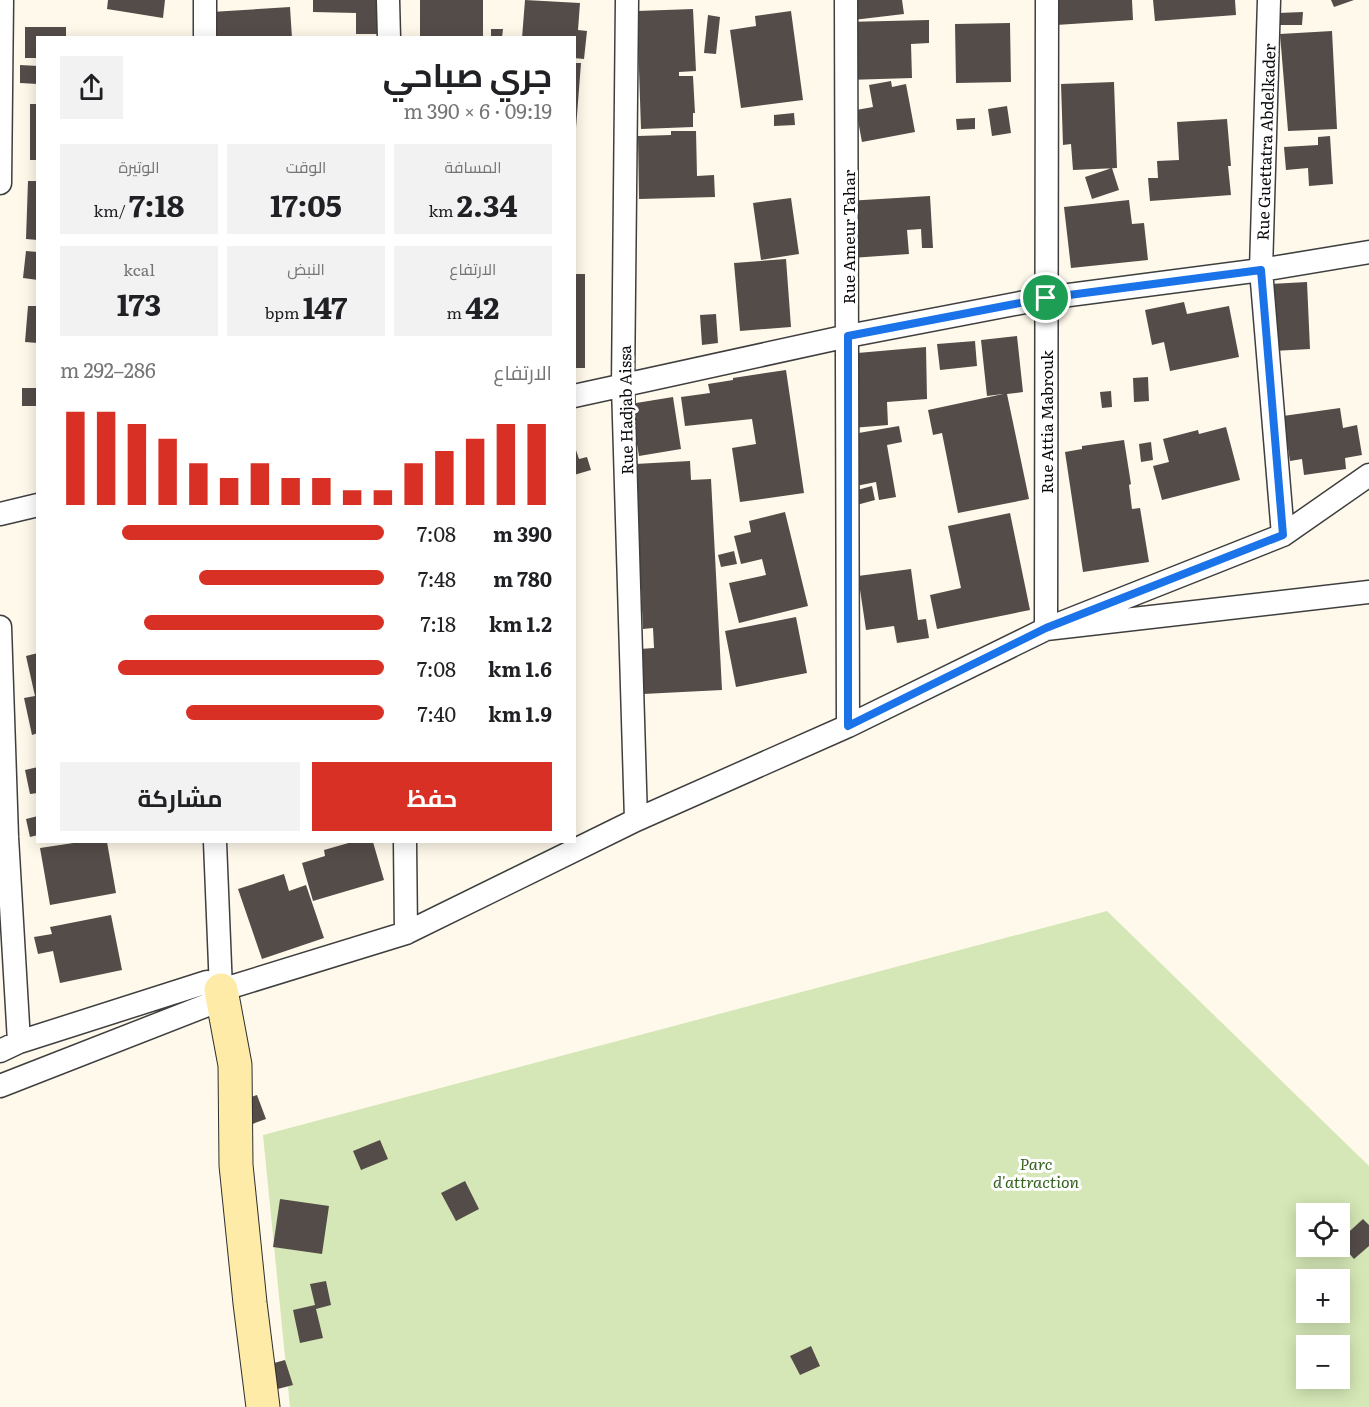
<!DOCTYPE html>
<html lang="ar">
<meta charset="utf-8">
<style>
body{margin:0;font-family:Literata,Cairo,serif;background:#f2f2f2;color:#202124;direction:rtl;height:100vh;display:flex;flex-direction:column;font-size:22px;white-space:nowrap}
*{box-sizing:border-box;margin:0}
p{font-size:20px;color:#757577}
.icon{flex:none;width:33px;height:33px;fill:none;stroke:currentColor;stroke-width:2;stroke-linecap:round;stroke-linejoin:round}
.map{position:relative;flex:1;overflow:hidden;direction:ltr}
.sheet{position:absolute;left:36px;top:36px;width:540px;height:807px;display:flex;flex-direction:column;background:#fff;border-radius:0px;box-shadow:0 3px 15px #0003;direction:rtl}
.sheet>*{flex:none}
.buttons{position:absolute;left:1296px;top:1203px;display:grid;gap:12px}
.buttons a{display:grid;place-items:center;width:54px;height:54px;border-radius:0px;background:#fff;box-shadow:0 3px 15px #0003;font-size:30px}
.pin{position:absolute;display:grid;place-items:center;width:51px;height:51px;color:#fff;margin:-26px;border:3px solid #fff;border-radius:50%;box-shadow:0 2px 6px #0007}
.round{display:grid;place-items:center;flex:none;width:63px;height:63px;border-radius:0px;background:#f2f2f2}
.head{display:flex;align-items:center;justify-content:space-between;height:102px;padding:0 24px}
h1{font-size:33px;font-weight:700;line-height:45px}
.metrics{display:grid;grid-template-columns:repeat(3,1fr);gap:9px;height:102px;padding:6px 24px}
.metrics div{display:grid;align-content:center;border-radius:0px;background:#f2f2f2;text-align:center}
.metrics b{font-size:30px;font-weight:700}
.metrics small{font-size:16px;font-weight:400}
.metrics p{font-size:16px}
.chart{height:168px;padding:12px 24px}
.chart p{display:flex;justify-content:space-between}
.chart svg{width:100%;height:108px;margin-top:6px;stroke:#d93025;stroke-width:6}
.action{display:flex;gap:12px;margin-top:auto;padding:12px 24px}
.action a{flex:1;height:69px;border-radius:0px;background:#d93025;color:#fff;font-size:24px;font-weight:700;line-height:69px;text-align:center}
.action a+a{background:#f2f2f2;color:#202124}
ul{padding:0 24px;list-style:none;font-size:20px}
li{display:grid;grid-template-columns:96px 72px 1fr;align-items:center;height:45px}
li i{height:15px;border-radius:8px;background:#d93025}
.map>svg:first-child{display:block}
</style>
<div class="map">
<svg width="1369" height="1407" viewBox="0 0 1369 1407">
<rect width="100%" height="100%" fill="#fff9eb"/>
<path fill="#d5e7b6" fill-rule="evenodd" d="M1107,911l262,255v241h-1079l-27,-272zM1306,1214h34v32h-34zM1306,1280h34v32h-34zM1306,1346h34v32h-34z"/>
<path fill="#544c48" d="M108,0h57l-2,18 -56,-9z
M313,0h64v34h-21v-21l-43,-1z
M420,0h63v38h-63z
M525,0l55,3 -2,27 9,1 -3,28 -10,-1v-20h-52z
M851,0h51l2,14 -51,6z
M1055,0h77l1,20 -77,5z
M1153,0h82l1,15 -81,6z
M1331,0h23l-20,7z
M290,7l2,31h-79l-2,-26z
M693,9l3,62 -17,1v4h14l2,37h-2v14l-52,2 -4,-118z
M791,11l12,89 -62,8 -11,-78 26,-4 -1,-10z
M1303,12l-1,13h-24v-12z
M708,15l12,2 -4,37 -12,-1z
M929,20v23l-18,1 1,34 -65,2 -2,-58z
M1010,23l1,59 -55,1 -1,-59z
M25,27h41v11h-28v20h-13z
M491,29h12l-1,9h-11z
M1332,31l5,98 -49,2 -8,-97z
M574,63h7l-5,65h-2z
M20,65l18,1v18l-18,-1z
M891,81l1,6 14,-3 9,48 -53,10 -6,-32 17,-3 -4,-22z
M1114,82l3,86 -44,2 -2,-26 -8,1 -2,-61z
M30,104h8v56h-8z
M1007,106l4,27 -19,3 -4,-27z
M794,113l1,12 -21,1v-11z
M975,118v11l-18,1 -1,-11z
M1227,119l4,47h-3l3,29 -81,6 -2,-23h10l-1,-17 22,-1 -2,-38z
M671,131h25l1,45 17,-1 1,22 -76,2 -1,-63 33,-1z
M1330,136l3,48 -24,2 -1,-18 -22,2 -2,-23 34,-2v-8z
M1112,168l7,22 -27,9 -7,-22z
M28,181h10v59l-12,-1z
M930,196l3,52h-11l-1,-19 -14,1 2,24 -58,4 -4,-57z
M791,198l8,56 -38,6 -8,-57z
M1129,200l3,24 12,-1 4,37 -77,8 -7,-61z
M26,251l12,1v28l-15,-2z
M786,259l5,68 -51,4 -6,-68z
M574,274h11v94h-11z
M1307,282l3,67 -37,2 -3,-67z
M1184,302l3,12 42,-8 10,51 -69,14 -6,-29 -12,3 -7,-35z
M28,306h10v37l-13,-1z
M716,314l2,29 -16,2 -2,-30z
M1017,336l6,56 -16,2 22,105 -71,14 -16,-80 -9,2 -5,-25 75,-16 -16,2 -6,-56z
M975,341l2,25 -37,4 -3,-26z
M926,347l1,52 -40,3 1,23 -36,3 -6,-74z
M786,370l18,123 -64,9 -8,-54 24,-4 -4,-25 -67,7 -4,-29 29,-4 -2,-9 25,-4v-2z
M1148,377l1,24 -15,1 -1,-24z
M22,388h16v18h-16z
M1111,391l1,16 -10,1 -2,-16z
M673,397l8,52 -42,7 -9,-52z
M1340,408l3,20 14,-3 5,30 -17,3 1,11 -42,6 -2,-16 -12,2 -7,-45z
M899,426l3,16 -15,3 9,52 -17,3 -3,-18 -20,4 -9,-51z
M1226,427l14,53 -78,20 -9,-34 16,-4 -6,-23 35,-9 1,4z
M1124,440l7,44 -2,1 3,24 8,-1 9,54 -66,10 -18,-120 17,-3v-3z
M1151,442l2,18 -12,2 -2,-18z
M574,444l5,15 8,-2 4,13 -17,5z
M690,461l1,19 20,-1 11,211 -79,4 -3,-45 14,-1 -1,-20 -10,1 -8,-165z
M872,486l3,14 -22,6 -3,-14z
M785,512l23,94 -69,17 -10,-40 37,-8 -4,-16 -21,5 -7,-28 17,-4 -2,-11z
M1010,513l20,97 -93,19 -7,-34 31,-7 -13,-62z
M734,551l3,13 -16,3 -3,-12z
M911,569l7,51 8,-1 3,19 -32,5 -3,-17 -28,4 -8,-54z
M796,617l11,56 -71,14 -11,-56z
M38,653v80l-6,2 -8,-37 11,-2 -9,-40z
M38,767v26l-8,1 -5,-24z
M38,816v19l-8,2 -4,-18z
M80,842h27l9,51 -66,12 -10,-57z
M352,842h21l11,38 -71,21 -11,-38 23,-7 -1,-6z
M284,874l5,17 17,-6 18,53 -62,21 -24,-70z
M111,915l11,55 -62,13 -7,-32 -15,3 -4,-17 18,-3 -2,-7z
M257,1095l9,24 -22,8 -9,-24z
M380,1140l8,19 -27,11 -8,-19z
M465,1181l14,28 -23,12 -15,-28z
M280,1199l49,7 -7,48 -49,-7z
M1363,1219l6,6v21l-15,13 -14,-16v-3z
M326,1281l5,24 -15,4 7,29 -23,5 -7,-33 22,-5 -5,-21z
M811,1346l9,20 -20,9 -10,-19z
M285,1360l8,25 -23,6 -7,-25z"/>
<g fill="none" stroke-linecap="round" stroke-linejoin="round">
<g stroke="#3f3f3f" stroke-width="25">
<path id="street" d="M388,0l1,38
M627,0l-4,386 13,434
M846,0l2,726
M1047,0l-1,629 323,-37
M1269,0l-8,270 22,265
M205,38v-38
M0,183l2,-183
M574,396l274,-60 198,-38 215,-28 108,-18
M0,514l38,-9
M0,627l7,210 12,205
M215,842l6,148
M405,842l1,91
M0,1051l19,-9 188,-60 14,8
M0,1086l210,-82 11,-14 185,-57 230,-113 212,-94 198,-97 237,-94 86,-60"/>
</g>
<g stroke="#2e2e2e" stroke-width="35">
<path id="secondary" d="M221,990l14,75 1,100 14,138 13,104"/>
</g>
<use href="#street" stroke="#fff" stroke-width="22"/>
<use href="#secondary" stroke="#fdeba7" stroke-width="33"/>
</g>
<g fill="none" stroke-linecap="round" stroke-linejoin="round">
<g stroke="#fff" stroke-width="12">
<path id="route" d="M1261,270l22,265 -237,93 -198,98v-390l198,-38z"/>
</g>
<use href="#route" stroke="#1a73e8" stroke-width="8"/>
</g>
<g text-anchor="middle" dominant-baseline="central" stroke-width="6" stroke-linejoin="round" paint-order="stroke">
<g font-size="16" fill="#0c0c0c" stroke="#fff">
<text transform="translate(1265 142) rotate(-88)">Rue Guettatra Abdelkader</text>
<text transform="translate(848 237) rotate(-90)">Rue Ameur Tahar</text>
<text transform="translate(625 410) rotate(-91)">Rue Hadjab Aissa</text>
<text transform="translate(1046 422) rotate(-90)">Rue Attia Mabrouk</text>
</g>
<g font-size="16" font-style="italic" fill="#33611e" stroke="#fff">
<text x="1036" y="1163">Parc<tspan x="1036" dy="18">d'attraction</tspan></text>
</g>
</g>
</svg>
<div class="buttons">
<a><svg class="icon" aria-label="locate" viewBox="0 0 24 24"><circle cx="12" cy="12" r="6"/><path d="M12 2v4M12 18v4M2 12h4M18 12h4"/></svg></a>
<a>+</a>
<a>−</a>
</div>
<div class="pin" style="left:1046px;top:298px;background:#1e9e55"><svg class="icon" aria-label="arrive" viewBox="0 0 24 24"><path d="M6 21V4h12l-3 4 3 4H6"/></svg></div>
<section class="sheet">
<div class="head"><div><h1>جري صباحي</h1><p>09:19 · 6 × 390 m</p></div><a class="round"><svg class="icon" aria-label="share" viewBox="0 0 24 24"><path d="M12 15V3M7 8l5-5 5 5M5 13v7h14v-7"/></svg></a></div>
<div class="metrics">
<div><p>المسافة</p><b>2.34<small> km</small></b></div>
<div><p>الوقت</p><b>17:05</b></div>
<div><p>الوتيرة</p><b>7:18<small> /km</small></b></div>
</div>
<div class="metrics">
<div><p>الارتفاع</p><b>42<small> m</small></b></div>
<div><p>النبض</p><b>147<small> bpm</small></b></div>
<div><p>kcal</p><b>173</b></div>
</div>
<div class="chart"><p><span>الارتفاع</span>286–292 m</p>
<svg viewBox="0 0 160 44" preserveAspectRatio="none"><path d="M5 44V6M15 44V6M25 44V11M35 44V17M45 44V27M55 44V33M65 44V27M75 44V33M85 44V33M95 44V38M105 44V38M115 44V27M125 44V22M135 44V17M145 44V11M155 44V11"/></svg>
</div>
<ul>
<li><b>390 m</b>7:08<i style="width:81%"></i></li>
<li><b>780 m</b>7:48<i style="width:57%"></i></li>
<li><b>1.2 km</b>7:18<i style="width:74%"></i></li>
<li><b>1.6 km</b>7:08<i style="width:82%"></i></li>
<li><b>1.9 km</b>7:40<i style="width:61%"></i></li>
</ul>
<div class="action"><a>حفظ</a><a>مشاركة</a></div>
</section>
</div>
